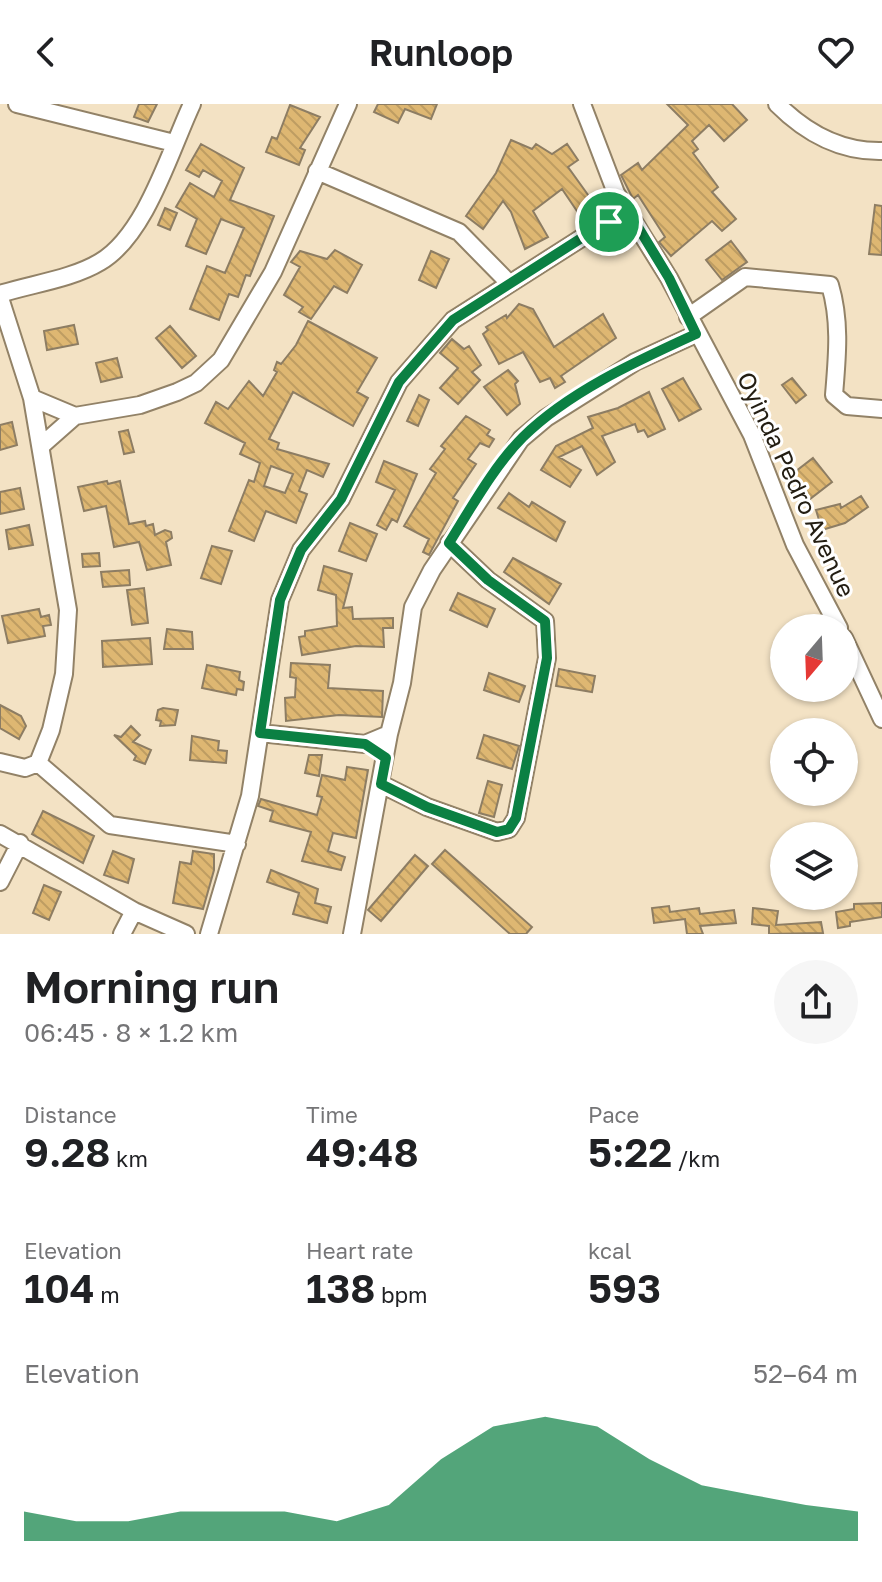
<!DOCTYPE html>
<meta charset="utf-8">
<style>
body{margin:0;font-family:"Golos Text",sans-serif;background:#f6f6f6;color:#202124;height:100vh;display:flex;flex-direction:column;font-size:30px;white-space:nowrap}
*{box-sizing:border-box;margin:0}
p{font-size:26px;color:#757577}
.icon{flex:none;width:44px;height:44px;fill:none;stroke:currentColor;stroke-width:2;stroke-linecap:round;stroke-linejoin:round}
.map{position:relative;height:830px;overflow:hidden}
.details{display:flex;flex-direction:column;background:#fff;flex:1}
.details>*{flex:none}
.needle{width:52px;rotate:199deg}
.buttons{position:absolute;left:770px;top:510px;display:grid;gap:16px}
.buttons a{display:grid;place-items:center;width:88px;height:88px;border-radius:50%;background:#fff;box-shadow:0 2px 6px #0004;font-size:40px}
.pin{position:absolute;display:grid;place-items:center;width:68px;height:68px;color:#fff;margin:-34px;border:4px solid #fff;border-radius:50%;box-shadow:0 2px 8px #0007}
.round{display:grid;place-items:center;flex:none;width:84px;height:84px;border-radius:42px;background:#f6f6f6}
.summary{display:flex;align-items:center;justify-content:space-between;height:136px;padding:0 24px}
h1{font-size:44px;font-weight:600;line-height:60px}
.metrics{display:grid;grid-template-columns:repeat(3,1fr);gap:12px;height:136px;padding:8px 24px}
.metrics div{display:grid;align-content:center}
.metrics b{font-size:40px;font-weight:600}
.metrics small{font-size:22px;font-weight:400}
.metrics p{font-size:22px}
.chart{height:224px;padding:16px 24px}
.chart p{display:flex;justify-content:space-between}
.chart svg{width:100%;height:144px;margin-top:8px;fill:#0b8043;opacity:.7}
header{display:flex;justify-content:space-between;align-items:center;height:104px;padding:0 24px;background:#fff;font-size:36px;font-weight:600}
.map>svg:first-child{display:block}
</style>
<header><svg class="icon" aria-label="back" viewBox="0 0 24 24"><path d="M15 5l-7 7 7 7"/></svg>Runloop<svg class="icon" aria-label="heart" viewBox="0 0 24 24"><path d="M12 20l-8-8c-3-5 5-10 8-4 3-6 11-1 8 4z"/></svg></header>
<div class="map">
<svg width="882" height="830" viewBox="0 0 882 830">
<defs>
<pattern id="building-back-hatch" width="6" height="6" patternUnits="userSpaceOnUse" patternTransform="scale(2)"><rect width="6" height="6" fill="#deb772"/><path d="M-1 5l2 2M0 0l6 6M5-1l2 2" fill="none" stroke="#be9d62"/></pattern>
</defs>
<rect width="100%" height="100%" fill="#f3e2c4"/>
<path fill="url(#building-back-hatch)" stroke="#8d7d63" stroke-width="2" fill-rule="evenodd" d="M139,0h18l-9,18 -14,-5z
M378,0h59l-6,15 -26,-10 -7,14 -24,-11z
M667,0h65l15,16 -23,21 -15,-16 -17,16 6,8 -5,4 25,34 -6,5 24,27 -14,12 -10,-10 -41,35 -12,-14 6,-5 -27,-42 -5,4 -12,-24 17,-12 4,7 46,-45z
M290,1l30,12 -20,31 5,2 -6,15 -33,-13 6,-15 5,2z
M511,36l21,9 4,-5 16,10 15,-10 11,16 -10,7 33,46 -16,10 -23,-34 -29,22 15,26 -23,12 -14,-37 -8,-11 -20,28 -17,-13 30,-43z
M201,40l43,24 -14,32 44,16 -24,60 -4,-1 -8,22 -9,-3 -10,26 -29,-11 17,-43 18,7 19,-45 -23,-9 -15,35 -20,-8 11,-27 -21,-12 14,-24 24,14 8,-16 -19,-11 -4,7 -13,-7z
M875,101l7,1v49l-13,-1z
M165,104l12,5 -7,17 -12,-5z
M731,137l16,21 -25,18 -16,-20z
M335,146l27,15 -15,28 -13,-7 -23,33 -12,-7 4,-5 -19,-12 16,-28 -9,-5 9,-11 27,8z
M431,147l18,8 -13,29 -17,-8z
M519,200l14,5 21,38 49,-33 13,24 -55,38 4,6 -10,6 -5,-10 -10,4 -17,-30 -24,12 -16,-30 5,-4 -2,-3 20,-12 1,3z
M308,217l69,37 -20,34 11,6 -15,28 -60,-34 -24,47 10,4 -2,6 52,15 -6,13 -16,-7 -8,21 8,3 -11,29 -30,-12 -12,30 -25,-10 20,-51 5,2 6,-19 -20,-9 5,-11 -40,-20 11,-21 12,7 21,-28 14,15 14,-24 -3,-2 3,-8 4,2 15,-19zM271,362l22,8 -8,19 -21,-7z
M74,221l4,19 -31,6 -3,-19z
M170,222l26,30 -14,12 -26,-30z
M452,235l12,10 5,-3 12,19 -9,7 8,8 -22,24 -18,-16 18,-20 -18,-15z
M117,254l5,19 -21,5 -5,-19z
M508,266l10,11 -3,3 5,20 -13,11 -23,-28z
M683,274l18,31 -22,12 -17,-32z
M792,274l14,17 -10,8 -14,-18z
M649,288l16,37 -17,8 -4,-7 -6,2 -3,-8 -33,12 13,26 -18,13 -15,-29 -23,11 22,13 -11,17 -29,-17 15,-24 37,-18 -5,-11 30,-9z
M419,291l10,5 -11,26 -11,-5z
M466,312l24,14 -3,5 7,4 -5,8 -9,-4 -12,16 8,5 -23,34 5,3 -29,54 -6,-3 6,-13 -25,-13 32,-53 -6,-4 15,-20 -4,-3z
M12,318l5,23 -17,5v-25z
M128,326l6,22 -10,2 -5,-22z
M813,354l19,24 -22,17 -19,-24z
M384,357l33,13 -20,48 -5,-3 -6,11 -9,-5 18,-35 -19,-8z
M107,377l1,3 12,-3 9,43 16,-3 1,5 7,-2 2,11 10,-5 6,2 1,6 -6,4 5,23 -24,5 -8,-28 -25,5 -8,-41 -22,5 -6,-24z
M20,384l4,21 -24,5v-22z
M509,389l20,14 3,-5 33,20 -9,19 -58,-33z
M861,392l7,11 -23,16 -23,7 -6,-20 24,-6 1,4z
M350,419l27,11 -11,27 -27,-10z
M29,421l4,20 -24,4 -3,-19z
M212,442l20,5 -11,33 -20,-6z
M99,449l1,13 -17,1 -1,-13z
M513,454l48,26 -12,20 -45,-32z
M324,462l28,8 -9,34 9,-1 1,12 40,-1v10h-10l1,19 -28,-1 -54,9 -3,-18 6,-1v-5l32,-5 -1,-31 -18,-5z
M129,466l1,15 -27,2 -2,-15z
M144,484l4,35 -16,2 -5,-35z
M458,489l37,16 -8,18 -37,-17z
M39,505l2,8 8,-2 2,10 -8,1 2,10 -37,7 -6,-27z
M167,525l25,3 1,17h-29z
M150,534l2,26 -49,3 -1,-26z
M291,559l39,2 -2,23 55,3 -1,26 -43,-2 -53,6 -1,-23 10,-1 1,-19 -6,-1z
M207,561l33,7 -1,8 5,2 -1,8 -6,-1 -1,6 -34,-7z
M559,565l36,7 -3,16 -36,-6z
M489,569l36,13 -6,16 -35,-12z
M0,601l21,11 5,10 -7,13 -19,-11z
M163,604l15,2 -3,15 -15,1 1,-5 -5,-1 2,-10z
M131,622l9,9 -7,7 18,8 -6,14 -11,-4 2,-4 -22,-21 7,2z
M484,631l35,11 -7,23 -35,-11z
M192,632l27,5 -1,9 9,1 -1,12 -36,-3z
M309,651h13l-3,21 -14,-3z
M347,663l21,3 -12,68 -23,-5 -5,18 17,6 -4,13 -39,-9 9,-29 -41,-11 3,-10 -15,-5 3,-7 56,16 5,-18 -5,-1 5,-21 23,5z
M488,677l14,4 -8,32 -15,-4z
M43,707l51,25 -11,27 -51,-29z
M445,746l87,77 -6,7h-16l-78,-70z
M113,747l21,8 -6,24 -24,-8z
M193,747l21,3v16l-11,39 -30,-6 7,-41 11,2z
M415,751l13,11 -47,55 -13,-11z
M271,766l47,19 -3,14 16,4 -4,16 -34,-9 6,-21 -32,-11z
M44,781l17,7 -12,28 -16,-7z
M882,799v14l-32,5v4l-12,2 -2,-16 18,-3v-5z
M669,802l1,6 29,-4 1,6 34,-4 2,13 -36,3 3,8h-16l-2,-15 -31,4 -2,-15z
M753,804l25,3 -2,14 45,-3 2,11 -54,1v-8l-17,-2z"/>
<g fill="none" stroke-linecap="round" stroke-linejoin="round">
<g stroke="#928267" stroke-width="20">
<path id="minor" d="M17,0l157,39
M582,0l34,89 53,85 83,157 43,110 44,83
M777,0c29,29 63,48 105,47
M317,67l142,61 50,51
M0,190c31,-10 72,-15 100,-32 46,-27 70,-111 92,-158
M0,194l32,100 36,212 -4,64 -13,56 -13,33 -13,5 -25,-6
M688,213l57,-40 85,8c11,37 7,73 4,110l13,11 35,3
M32,294l43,18
M41,342l34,-30 65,-11 37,-13 19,-9 25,-23 52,-88 75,-168
M844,534l38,81
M260,629l105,11 24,-10
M38,659l72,62 127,19
M381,680l46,23 70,25 12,-3 7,-11 31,-160 -2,-37 -57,-41 -39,-37
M0,730l134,77 52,23
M0,778l20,-39
M122,830l12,-23
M209,830l41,-138 30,-196 21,-50 40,-51 58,-117 54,-62 174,-111
M352,830l37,-200 13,-51 11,-76 19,-37 89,-131 25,-21 89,-56 61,-28"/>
</g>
<use href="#minor" stroke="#fff" stroke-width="16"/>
</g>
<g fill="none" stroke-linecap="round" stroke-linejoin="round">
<g stroke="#fff" stroke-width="16">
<path id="route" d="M627,105l42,69 27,56c-59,27 -126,57 -173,103 -29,29 -52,71 -74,106l39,37 57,41 2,37 -31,160 -7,11 -12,3 -70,-25 -46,-23 5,-26 -21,-14 -105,-11 20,-133 21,-50 40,-51 58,-117 54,-62z"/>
</g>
<use href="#route" stroke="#0b8043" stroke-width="10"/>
</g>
<g text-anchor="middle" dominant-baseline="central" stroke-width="6" stroke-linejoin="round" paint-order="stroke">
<g font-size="24" fill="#231d12" stroke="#fff">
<text transform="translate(797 380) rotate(65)">Oyinda Pedro Avenue</text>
</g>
</g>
</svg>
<div class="buttons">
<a><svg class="needle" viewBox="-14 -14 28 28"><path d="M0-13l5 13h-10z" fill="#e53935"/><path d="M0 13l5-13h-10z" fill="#757577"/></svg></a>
<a><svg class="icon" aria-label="locate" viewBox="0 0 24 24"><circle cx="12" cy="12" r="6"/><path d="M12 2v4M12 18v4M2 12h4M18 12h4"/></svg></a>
<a><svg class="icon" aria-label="layers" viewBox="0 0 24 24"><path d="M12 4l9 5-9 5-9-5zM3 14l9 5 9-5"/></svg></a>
</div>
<div class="pin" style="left:609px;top:118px;background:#1e9e55"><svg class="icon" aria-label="arrive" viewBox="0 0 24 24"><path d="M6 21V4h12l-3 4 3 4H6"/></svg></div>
</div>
<section class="details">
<div class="summary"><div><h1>Morning run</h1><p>06:45 · 8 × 1.2 km</p></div><a class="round"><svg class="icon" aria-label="share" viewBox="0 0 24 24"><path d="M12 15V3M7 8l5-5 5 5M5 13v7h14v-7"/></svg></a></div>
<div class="metrics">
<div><p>Distance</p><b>9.28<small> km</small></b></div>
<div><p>Time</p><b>49:48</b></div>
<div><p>Pace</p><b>5:22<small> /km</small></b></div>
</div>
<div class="metrics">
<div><p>Elevation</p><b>104<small> m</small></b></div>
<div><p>Heart rate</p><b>138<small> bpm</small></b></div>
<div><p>kcal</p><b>593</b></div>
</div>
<div class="chart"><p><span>Elevation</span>52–64 m</p>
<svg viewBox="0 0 160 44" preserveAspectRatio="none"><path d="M0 44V35L10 38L20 38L30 35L40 35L50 35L60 38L70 33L80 19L90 9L100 6L110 9L120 19L130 27L140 30L150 33L160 35V44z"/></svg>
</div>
</section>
